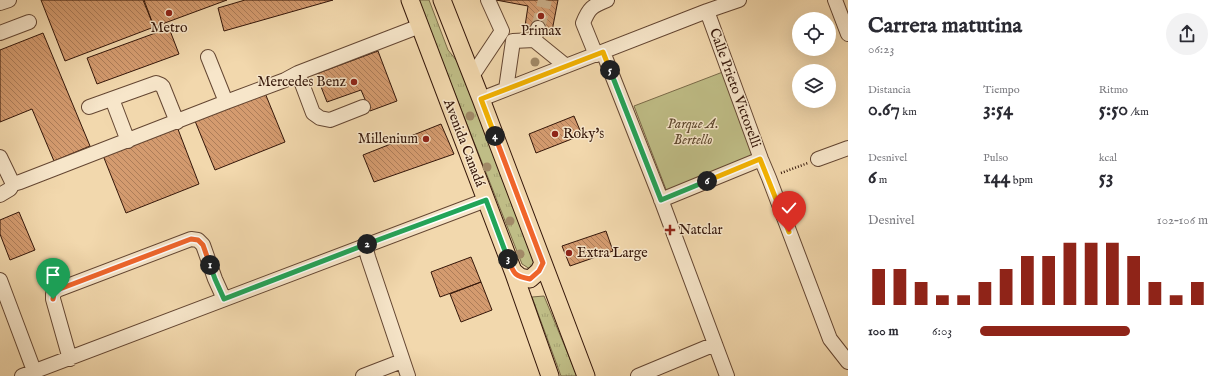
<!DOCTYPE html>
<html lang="es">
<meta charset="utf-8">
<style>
body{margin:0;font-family:"IM FELL English",serif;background:#f2f2f3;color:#2b2b33;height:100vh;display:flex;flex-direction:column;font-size:15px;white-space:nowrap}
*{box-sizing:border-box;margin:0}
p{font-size:13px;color:#7c7c81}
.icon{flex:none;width:22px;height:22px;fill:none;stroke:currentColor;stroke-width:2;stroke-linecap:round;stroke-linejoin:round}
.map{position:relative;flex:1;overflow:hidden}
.panel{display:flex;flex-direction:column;background:#fff;width:380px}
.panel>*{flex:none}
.controls{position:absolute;left:792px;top:12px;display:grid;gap:8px}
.controls a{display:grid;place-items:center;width:44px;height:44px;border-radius:50%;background:#fff;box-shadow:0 4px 16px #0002;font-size:20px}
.pin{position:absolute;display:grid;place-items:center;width:34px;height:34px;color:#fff;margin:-41px -17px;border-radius:50% 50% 50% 0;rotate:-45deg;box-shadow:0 0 4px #0007}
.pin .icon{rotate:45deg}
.km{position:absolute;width:20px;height:20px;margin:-10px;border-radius:50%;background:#222;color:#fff;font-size:11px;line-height:20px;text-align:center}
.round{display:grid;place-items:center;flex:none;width:42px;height:42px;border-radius:21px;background:#f2f2f3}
.head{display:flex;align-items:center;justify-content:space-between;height:68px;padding:0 20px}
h1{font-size:22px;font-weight:700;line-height:30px}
.stats{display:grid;grid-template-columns:repeat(3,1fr);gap:6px;height:68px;padding:4px 20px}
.stats div{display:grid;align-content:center}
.stats b{font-size:20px;font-weight:700}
.stats small{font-size:11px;font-weight:400}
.stats p{font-size:11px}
.chart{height:112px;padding:8px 20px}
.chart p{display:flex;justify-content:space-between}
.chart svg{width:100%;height:72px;margin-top:4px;stroke:#8f2418;stroke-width:6}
ul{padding:0 20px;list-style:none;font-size:13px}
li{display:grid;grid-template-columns:64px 48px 1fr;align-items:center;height:30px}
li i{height:10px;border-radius:5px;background:#8f2418}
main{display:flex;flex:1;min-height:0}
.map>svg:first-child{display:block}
</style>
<main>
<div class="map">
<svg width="848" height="376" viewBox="0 0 848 376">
<defs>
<pattern id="grass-tufts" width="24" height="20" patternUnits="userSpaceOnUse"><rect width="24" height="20" fill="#bfbd86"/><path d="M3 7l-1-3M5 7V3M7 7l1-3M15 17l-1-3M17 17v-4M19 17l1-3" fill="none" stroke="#a5a272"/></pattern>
<pattern id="building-back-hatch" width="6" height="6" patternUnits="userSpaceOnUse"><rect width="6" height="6" fill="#d49b6f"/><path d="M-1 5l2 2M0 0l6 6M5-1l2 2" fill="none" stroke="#ad7d59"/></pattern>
</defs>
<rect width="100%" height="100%" fill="#f2d8ad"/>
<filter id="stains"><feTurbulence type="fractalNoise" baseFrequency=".005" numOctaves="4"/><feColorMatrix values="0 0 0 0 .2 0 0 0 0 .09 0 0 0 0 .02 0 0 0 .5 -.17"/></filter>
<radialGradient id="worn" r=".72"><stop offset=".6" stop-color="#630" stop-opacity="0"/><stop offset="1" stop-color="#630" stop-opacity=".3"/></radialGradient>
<path fill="url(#grass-tufts)" stroke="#7a6a48" d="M418,0h11l19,50 12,15 77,194 -7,10 -8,-5z
M544,296l33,80h-16l-29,-79z"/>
<path fill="#bfbd86" stroke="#7a6a48" d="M728,70l30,83 -91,39 -33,-86z"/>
<path fill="url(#building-back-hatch)" stroke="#341609" d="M41,0h102l11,27 -89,34z
M144,0h83l-73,27z
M245,0h88l-109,31 -6,-23z
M496,0h62l-6,31 -27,-5 3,-20z
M169,28l10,26 -82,30 -10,-26z
M43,33l47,113 -36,15 -22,-52 -32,13v-72z
M378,51l19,50 -27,10 -9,-21 -34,12 -11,-28z
M265,93l20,49 -70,28 -20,-49z
M574,116l8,19 -46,18 -7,-19z
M176,124l23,60 -73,29 -24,-60z
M441,124l13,30 -80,28 -11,-27z
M19,212l16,38 -25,10 -10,-26v-14z
M606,231l7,20 -43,15 -8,-20z
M471,257l10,25 -41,15 -9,-25z
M481,282l11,28 -31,12 -11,-28z"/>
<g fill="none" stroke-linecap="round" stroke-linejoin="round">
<path stroke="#ccb18c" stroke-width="14" stroke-dasharray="14 7" stroke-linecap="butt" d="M538,28l7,-28"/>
<g stroke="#644632" stroke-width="16">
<path id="minor" d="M835,0l13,34
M0,3l9,-3
M707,11l54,148 8,19 61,161 18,23
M0,33l29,-11
M534,40l4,-12
M603,52l56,142 68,182
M596,55l-13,-32c6,-15 9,-17 24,-23
M208,57l18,45
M298,73l15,40 7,5 10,2 33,-13
M472,76l30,-45 -14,-31
M506,89l7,-48 21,-1 32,26
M112,99l16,42
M481,99l226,-88 32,-11
M89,107l67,-24 5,2 2,2 14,35
M0,157l13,27 7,-2 206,-80 59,-22 13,-7 122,-47
M818,159l30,-11
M0,195l10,-6 3,-5
M661,200l100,-41
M365,245l3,12 40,119
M0,280l36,96
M70,359l-17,-60v-5l4,-4 134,-51 7,1 5,5 12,34 9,20
M22,376l464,-176
M363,376l39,-15
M638,376l77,-32"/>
</g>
<g stroke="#341609" stroke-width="19">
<path id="major" d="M410,0l103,271 37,105
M442,0l39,99 105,277
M513,271l7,6 10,2 9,-8 4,-8"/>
</g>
<path stroke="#341609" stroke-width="2.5" stroke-dasharray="1 2" stroke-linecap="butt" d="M781,173l27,-10"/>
<use href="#minor" stroke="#f7e6ca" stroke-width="14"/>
<use href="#major" stroke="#f2d8ad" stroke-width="17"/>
</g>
<g fill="#a18967">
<circle cx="535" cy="62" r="4.5"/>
<circle cx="470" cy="116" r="4.5"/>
<circle cx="487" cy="167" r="4.5"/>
<circle cx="510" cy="221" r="4.5"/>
<circle cx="520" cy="254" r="4.5"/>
</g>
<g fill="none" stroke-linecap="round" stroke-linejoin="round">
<g stroke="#fff" stroke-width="8">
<path id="split-1" d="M53,299l1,-5 3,-4 134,-51 7,1 5,5 7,20"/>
</g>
<g stroke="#fff" stroke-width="8">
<path id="split-2" d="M210,265l5,14 9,20 143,-55"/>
</g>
<g stroke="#fff" stroke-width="8">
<path id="split-3" d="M367,244l119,-44 22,59"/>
</g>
<g stroke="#fff" stroke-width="8">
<path id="split-4" d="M495,136l48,127 -4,8 -9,8c-16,-3 -16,-5 -22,-20"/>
</g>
<g stroke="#fff" stroke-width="8">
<path id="split-5" d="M495,136l-14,-37 122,-47 7,18"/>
</g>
<g stroke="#fff" stroke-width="8">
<path id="split-6" d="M610,70l51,130 46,-19"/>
</g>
<g stroke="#fff" stroke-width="8">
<path id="split-7" d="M707,181l53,-22 29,73"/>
</g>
<use href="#split-1" stroke="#f0652b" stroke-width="5"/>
<use href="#split-2" stroke="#22a559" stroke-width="5"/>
<use href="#split-3" stroke="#22a559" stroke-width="5"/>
<use href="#split-4" stroke="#f0652b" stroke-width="5"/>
<use href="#split-5" stroke="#f5b400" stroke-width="5"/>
<use href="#split-6" stroke="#22a559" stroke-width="5"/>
<use href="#split-7" stroke="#f5b400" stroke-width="5"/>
</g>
<g fill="#8f2418" stroke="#f7e6ca" stroke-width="1.5">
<circle cx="169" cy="13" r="4"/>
<circle cx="541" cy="16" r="4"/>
<circle cx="354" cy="82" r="4"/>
<circle cx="555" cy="134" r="4"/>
<circle cx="426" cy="139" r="4"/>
<path d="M668 224h4v4h4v4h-4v4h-4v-4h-4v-4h4z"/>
<circle cx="569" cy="253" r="4"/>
</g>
<g text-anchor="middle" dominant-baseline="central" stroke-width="3" stroke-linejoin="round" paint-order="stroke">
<g font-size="14" fill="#341609" stroke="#f7e6ca" text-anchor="start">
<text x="169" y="28" text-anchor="middle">Metro</text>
<text x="541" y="31" text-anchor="middle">Primax</text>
<text x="346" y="82" text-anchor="end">Mercedes Benz</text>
<text x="563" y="134">Roky's</text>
<text x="418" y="139" text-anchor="end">Millenium</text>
<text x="679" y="230">Natclar</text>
<text x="577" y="253">Extra Large</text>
</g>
<g font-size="14" fill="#341609" stroke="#f7e6ca">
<text transform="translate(735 88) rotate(70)">Calle Prieto Victorelli</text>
<text transform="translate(464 143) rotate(69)">Avenida Canadá</text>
</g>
<g font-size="14" font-style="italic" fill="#5e482e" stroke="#f7e6ca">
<text x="693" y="124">Parque A.<tspan x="693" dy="16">Bertello</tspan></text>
</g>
</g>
<rect width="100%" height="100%" filter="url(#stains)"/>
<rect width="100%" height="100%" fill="url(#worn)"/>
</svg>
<div class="controls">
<a><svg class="icon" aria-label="locate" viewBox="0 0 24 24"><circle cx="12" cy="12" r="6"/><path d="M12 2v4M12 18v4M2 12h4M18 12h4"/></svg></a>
<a><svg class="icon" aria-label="layers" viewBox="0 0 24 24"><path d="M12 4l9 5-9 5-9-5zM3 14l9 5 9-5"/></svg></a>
</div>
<div class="pin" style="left:53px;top:299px;background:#1e9e55"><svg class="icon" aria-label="arrive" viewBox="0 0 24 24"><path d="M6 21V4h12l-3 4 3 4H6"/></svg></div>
<div class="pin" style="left:789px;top:232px;background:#d93025"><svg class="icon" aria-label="check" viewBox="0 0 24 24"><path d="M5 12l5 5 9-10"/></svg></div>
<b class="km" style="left:210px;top:265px">1</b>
<b class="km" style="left:367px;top:244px">2</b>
<b class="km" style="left:508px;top:259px">3</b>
<b class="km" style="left:495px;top:136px">4</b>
<b class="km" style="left:610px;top:70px">5</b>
<b class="km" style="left:707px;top:181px">6</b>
</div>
<section class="panel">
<div class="head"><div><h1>Carrera matutina</h1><p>06:23</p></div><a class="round"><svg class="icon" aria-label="share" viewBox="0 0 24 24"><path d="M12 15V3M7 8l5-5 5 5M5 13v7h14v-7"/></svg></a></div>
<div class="stats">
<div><p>Distancia</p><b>0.67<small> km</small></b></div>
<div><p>Tiempo</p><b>3:54</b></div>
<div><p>Ritmo</p><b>5:50<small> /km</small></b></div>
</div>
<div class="stats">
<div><p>Desnivel</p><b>6<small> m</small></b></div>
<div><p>Pulso</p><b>144<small> bpm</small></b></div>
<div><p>kcal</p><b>53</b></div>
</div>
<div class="chart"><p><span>Desnivel</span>102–106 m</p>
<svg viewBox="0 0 160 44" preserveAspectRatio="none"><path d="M5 44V22M15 44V22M25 44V30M35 44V38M45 44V38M55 44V30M65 44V22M75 44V14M85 44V14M95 44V6M105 44V6M115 44V6M125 44V14M135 44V30M145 44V38M155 44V30"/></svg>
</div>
<ul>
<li><b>100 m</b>6:03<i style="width:66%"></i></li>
</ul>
</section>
</main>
